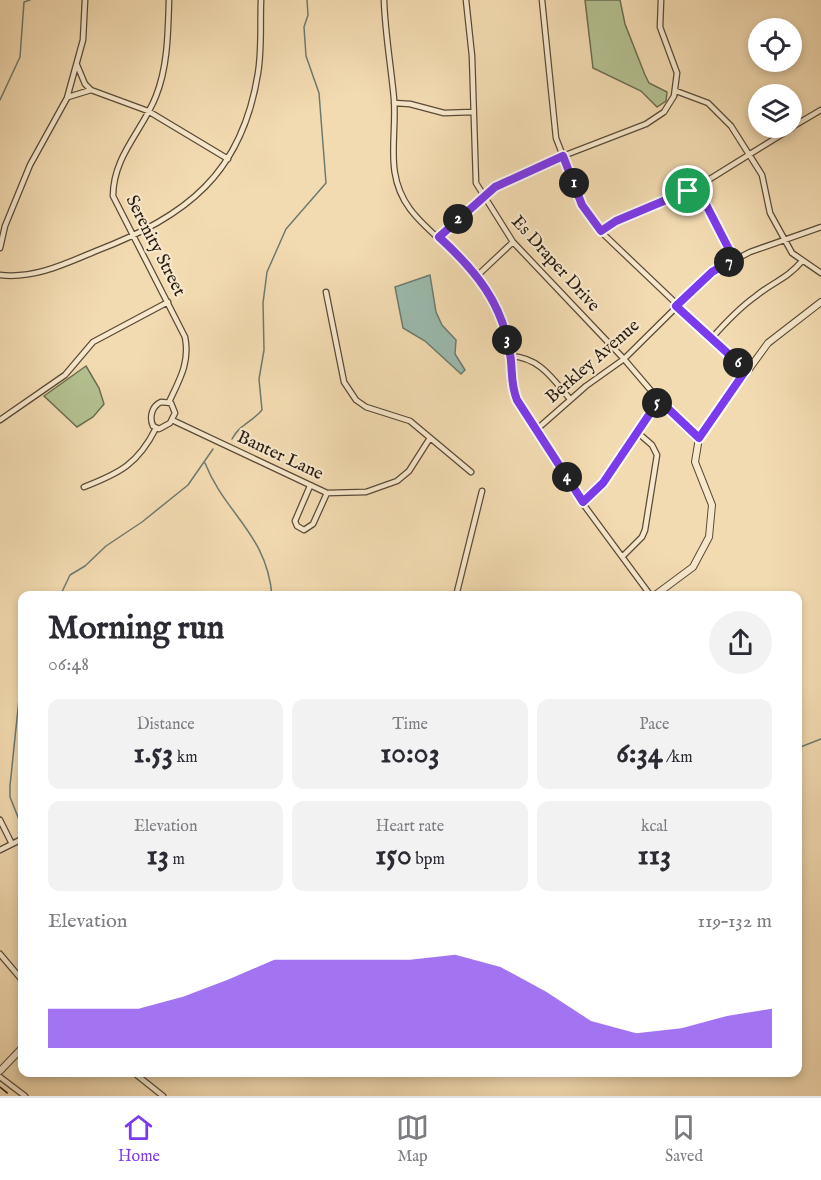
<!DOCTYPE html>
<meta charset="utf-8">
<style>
body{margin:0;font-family:"IM FELL English",serif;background:#f2f2f3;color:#2b2b33;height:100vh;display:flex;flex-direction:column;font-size:22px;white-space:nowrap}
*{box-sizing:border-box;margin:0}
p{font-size:20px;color:#7c7c81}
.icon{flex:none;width:33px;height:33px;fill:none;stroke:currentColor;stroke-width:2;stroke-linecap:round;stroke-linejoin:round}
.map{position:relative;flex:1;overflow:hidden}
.drawer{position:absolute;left:18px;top:591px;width:784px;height:486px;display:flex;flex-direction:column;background:#fff;border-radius:12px;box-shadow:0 3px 9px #0003}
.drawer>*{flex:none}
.controls{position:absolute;left:748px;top:18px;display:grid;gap:12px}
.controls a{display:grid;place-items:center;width:54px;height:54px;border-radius:50%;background:#fff;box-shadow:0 3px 9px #0003;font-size:30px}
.pin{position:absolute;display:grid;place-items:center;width:51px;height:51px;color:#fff;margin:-26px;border:3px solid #fff;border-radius:50%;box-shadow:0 2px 6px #0007}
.km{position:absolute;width:30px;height:30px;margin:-15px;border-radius:50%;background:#222;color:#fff;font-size:16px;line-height:30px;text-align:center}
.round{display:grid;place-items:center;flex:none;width:63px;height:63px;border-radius:32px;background:#f2f2f3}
.headline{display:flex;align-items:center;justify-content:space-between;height:102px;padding:0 30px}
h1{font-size:33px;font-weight:700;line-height:45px}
.figures{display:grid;grid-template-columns:repeat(3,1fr);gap:9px;height:102px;padding:6px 30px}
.figures div{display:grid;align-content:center;border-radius:12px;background:#f2f2f3;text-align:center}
.figures b{font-size:30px;font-weight:700}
.figures small{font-size:16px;font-weight:400}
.figures p{font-size:16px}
.chart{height:168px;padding:12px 30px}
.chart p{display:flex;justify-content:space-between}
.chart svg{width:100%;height:108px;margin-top:6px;fill:#7c3aed;opacity:.7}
.tabs{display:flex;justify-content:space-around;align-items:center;height:84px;border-top:2px solid #e1e1e2;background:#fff;font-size:16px;color:#7c7c81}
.tabs a{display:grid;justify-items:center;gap:3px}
.tabs .active{color:#7c3aed}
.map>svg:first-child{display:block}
</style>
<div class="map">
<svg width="821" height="1096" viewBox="0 0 821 1096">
<rect width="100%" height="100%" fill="#f3dbb1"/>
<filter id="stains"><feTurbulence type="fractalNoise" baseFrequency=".00333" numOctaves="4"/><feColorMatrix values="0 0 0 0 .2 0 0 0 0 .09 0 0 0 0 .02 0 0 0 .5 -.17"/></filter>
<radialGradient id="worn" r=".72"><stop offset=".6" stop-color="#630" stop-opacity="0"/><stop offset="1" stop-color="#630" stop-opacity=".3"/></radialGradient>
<path fill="#b4c191" stroke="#6c6e51" stroke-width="1.5" d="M585,0h35l5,24 20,51 4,8 18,9 -1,9 -9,6 -16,-16 -48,-23z
M86,366l13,22 5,16 -11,13 -16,10 -33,-31z"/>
<path fill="#9bbbaf" stroke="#6c7b70" stroke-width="1.5" d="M430,275l6,37 6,13 14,15 -1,14 10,16 -4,4 -36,-33 -22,-13 -8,-41z"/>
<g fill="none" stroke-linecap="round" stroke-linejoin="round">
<path stroke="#6c7b70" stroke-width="1.5" d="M0,100l20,-43 4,-55 6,-2
M232,439c7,-14 20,-17 30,-29l-3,-31 5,-29 -1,-47 4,-31 19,-43 40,-46 -7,-90 -13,-37 -2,-29 4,-12 -1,-15
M205,463c20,51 62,71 67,133
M60,596l10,-21 15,-9 21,-20 36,-24 46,-37 25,-36
M22,670l-12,116v11l12,30
M798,748l23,-9"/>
<g stroke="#584b39" stroke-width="7">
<path id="minor" d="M384,0c1,33 7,66 10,99 3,39 -10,75 16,110 24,32 62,50 81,86 9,18 17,40 19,60 2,17 1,29 7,45l61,97 73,99
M466,0l6,56 4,127 37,59 111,117 35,41 40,38
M542,0l14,138 26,67 15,23 149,142
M77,65l8,19 6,6 57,21 80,48
M676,91l32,12 23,23 31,49 8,38 22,40 29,20
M68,97l23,-7
M394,103l16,1 34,9 29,-1
M792,127l29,-17
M697,187l37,72
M601,231l15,-10 81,-34 95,-59
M439,237l56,-50 68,-31 83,-32 18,-12 10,-16 3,-23 -17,-46 1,-27
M0,248l5,-22 25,-61 37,-67 16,-58 2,-40
M0,275c34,4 65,-11 96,-24 91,-35 146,-77 162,-178 4,-24 2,-49 3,-73
M478,275l35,-33
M326,292l18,90 12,18 10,7 44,14 61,51
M711,339c14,-16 28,-31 45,-43 17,-14 31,-17 46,-35
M511,356c29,2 41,22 59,43
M161,402l10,1 4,10 -5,10 -11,6 -6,-3c-4,-9 -1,-20 8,-24z
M169,402c11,-23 21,-40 16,-65l-72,-141c0,-40 30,-66 43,-100 12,-30 12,-65 13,-96
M0,420l65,-45 28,-33 75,-40
M172,420l155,73 39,-1 31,-11 12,-10 21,-33
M536,430l50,-44 38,-27 88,-87 38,-20 71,-25
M310,486l-15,35 2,5 7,4 9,-6 14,-31
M84,487c36,-14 54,-23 72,-59
M583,502l20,-20 56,-82
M623,556l19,-19 3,-7 12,-75 -5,-10 -15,-13
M456,596l26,-105
M0,820l12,24
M0,850l22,-11
M0,954l22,26
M133,1072l30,24
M0,1077l25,19"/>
</g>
<g stroke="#584b39" stroke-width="8">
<path id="tertiary" d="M654,596l39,-29 16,-30 3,-32 -17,-43 4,-24 69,-95 53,-41
M0,1071l22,-23"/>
</g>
<use href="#minor" stroke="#f7e8cc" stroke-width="4.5"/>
<use href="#tertiary" stroke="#f7e8cc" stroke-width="6"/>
<path stroke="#251b11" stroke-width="1.5" stroke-dasharray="10 10" stroke-linecap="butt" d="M0,1087l11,9"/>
</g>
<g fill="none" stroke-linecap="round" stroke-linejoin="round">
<g stroke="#fff" stroke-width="12">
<path id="route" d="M563,156l19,49 19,26 15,-10 81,-34 37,72 -22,13 -36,34 70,64 -47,68 -40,-38 -56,83 -20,19 -66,-102c-7,-17 -4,-30 -7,-46 -7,-51 -35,-84 -71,-117l56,-50z"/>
</g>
<use href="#route" stroke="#7c3aed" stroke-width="8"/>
</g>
<g text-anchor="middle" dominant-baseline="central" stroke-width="4.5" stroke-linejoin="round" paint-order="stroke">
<g font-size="18" fill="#251b11" stroke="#f7e8cc">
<text transform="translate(155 246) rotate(63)">Serenity Street</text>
<text transform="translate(555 264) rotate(48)">Es Draper Drive</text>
<text transform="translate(593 362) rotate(-41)">Berkley Avenue</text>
<text transform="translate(280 456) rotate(25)">Banter Lane</text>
</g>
</g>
<rect width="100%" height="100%" filter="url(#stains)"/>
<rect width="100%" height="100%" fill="url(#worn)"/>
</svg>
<div class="controls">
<a><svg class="icon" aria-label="locate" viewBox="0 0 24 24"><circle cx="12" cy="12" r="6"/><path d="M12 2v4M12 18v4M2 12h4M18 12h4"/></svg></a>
<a><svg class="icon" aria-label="layers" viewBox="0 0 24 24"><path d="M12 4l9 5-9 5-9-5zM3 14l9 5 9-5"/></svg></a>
</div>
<div class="pin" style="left:688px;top:191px;background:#1e9e55"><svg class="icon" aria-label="arrive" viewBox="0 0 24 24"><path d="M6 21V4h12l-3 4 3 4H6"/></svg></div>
<b class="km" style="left:574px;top:183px">1</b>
<b class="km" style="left:458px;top:219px">2</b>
<b class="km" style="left:507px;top:340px">3</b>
<b class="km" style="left:567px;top:477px">4</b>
<b class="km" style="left:657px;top:403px">5</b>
<b class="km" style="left:738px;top:363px">6</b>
<b class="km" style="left:729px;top:262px">7</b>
<section class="drawer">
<div class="headline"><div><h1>Morning run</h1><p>06:48</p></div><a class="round"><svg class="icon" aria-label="share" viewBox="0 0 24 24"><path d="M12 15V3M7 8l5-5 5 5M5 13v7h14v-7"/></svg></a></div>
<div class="figures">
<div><p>Distance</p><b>1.53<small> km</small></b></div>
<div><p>Time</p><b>10:03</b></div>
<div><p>Pace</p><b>6:34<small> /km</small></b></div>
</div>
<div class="figures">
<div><p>Elevation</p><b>13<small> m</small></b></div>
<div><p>Heart rate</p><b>150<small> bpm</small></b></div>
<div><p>kcal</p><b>113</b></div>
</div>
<div class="chart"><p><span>Elevation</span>119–132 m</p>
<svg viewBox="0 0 160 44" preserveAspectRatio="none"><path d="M0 44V28L10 28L20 28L30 23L40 16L50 8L60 8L70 8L80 8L90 6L100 11L110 21L120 33L130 38L140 36L150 31L160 28V44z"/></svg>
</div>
</section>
</div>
<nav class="tabs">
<a class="active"><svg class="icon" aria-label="home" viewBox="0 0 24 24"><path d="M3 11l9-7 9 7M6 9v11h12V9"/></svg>Home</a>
<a><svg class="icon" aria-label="map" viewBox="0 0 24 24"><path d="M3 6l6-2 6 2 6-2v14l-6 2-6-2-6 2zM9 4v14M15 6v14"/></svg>Map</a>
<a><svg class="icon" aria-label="saved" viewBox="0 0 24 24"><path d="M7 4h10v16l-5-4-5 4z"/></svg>Saved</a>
</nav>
